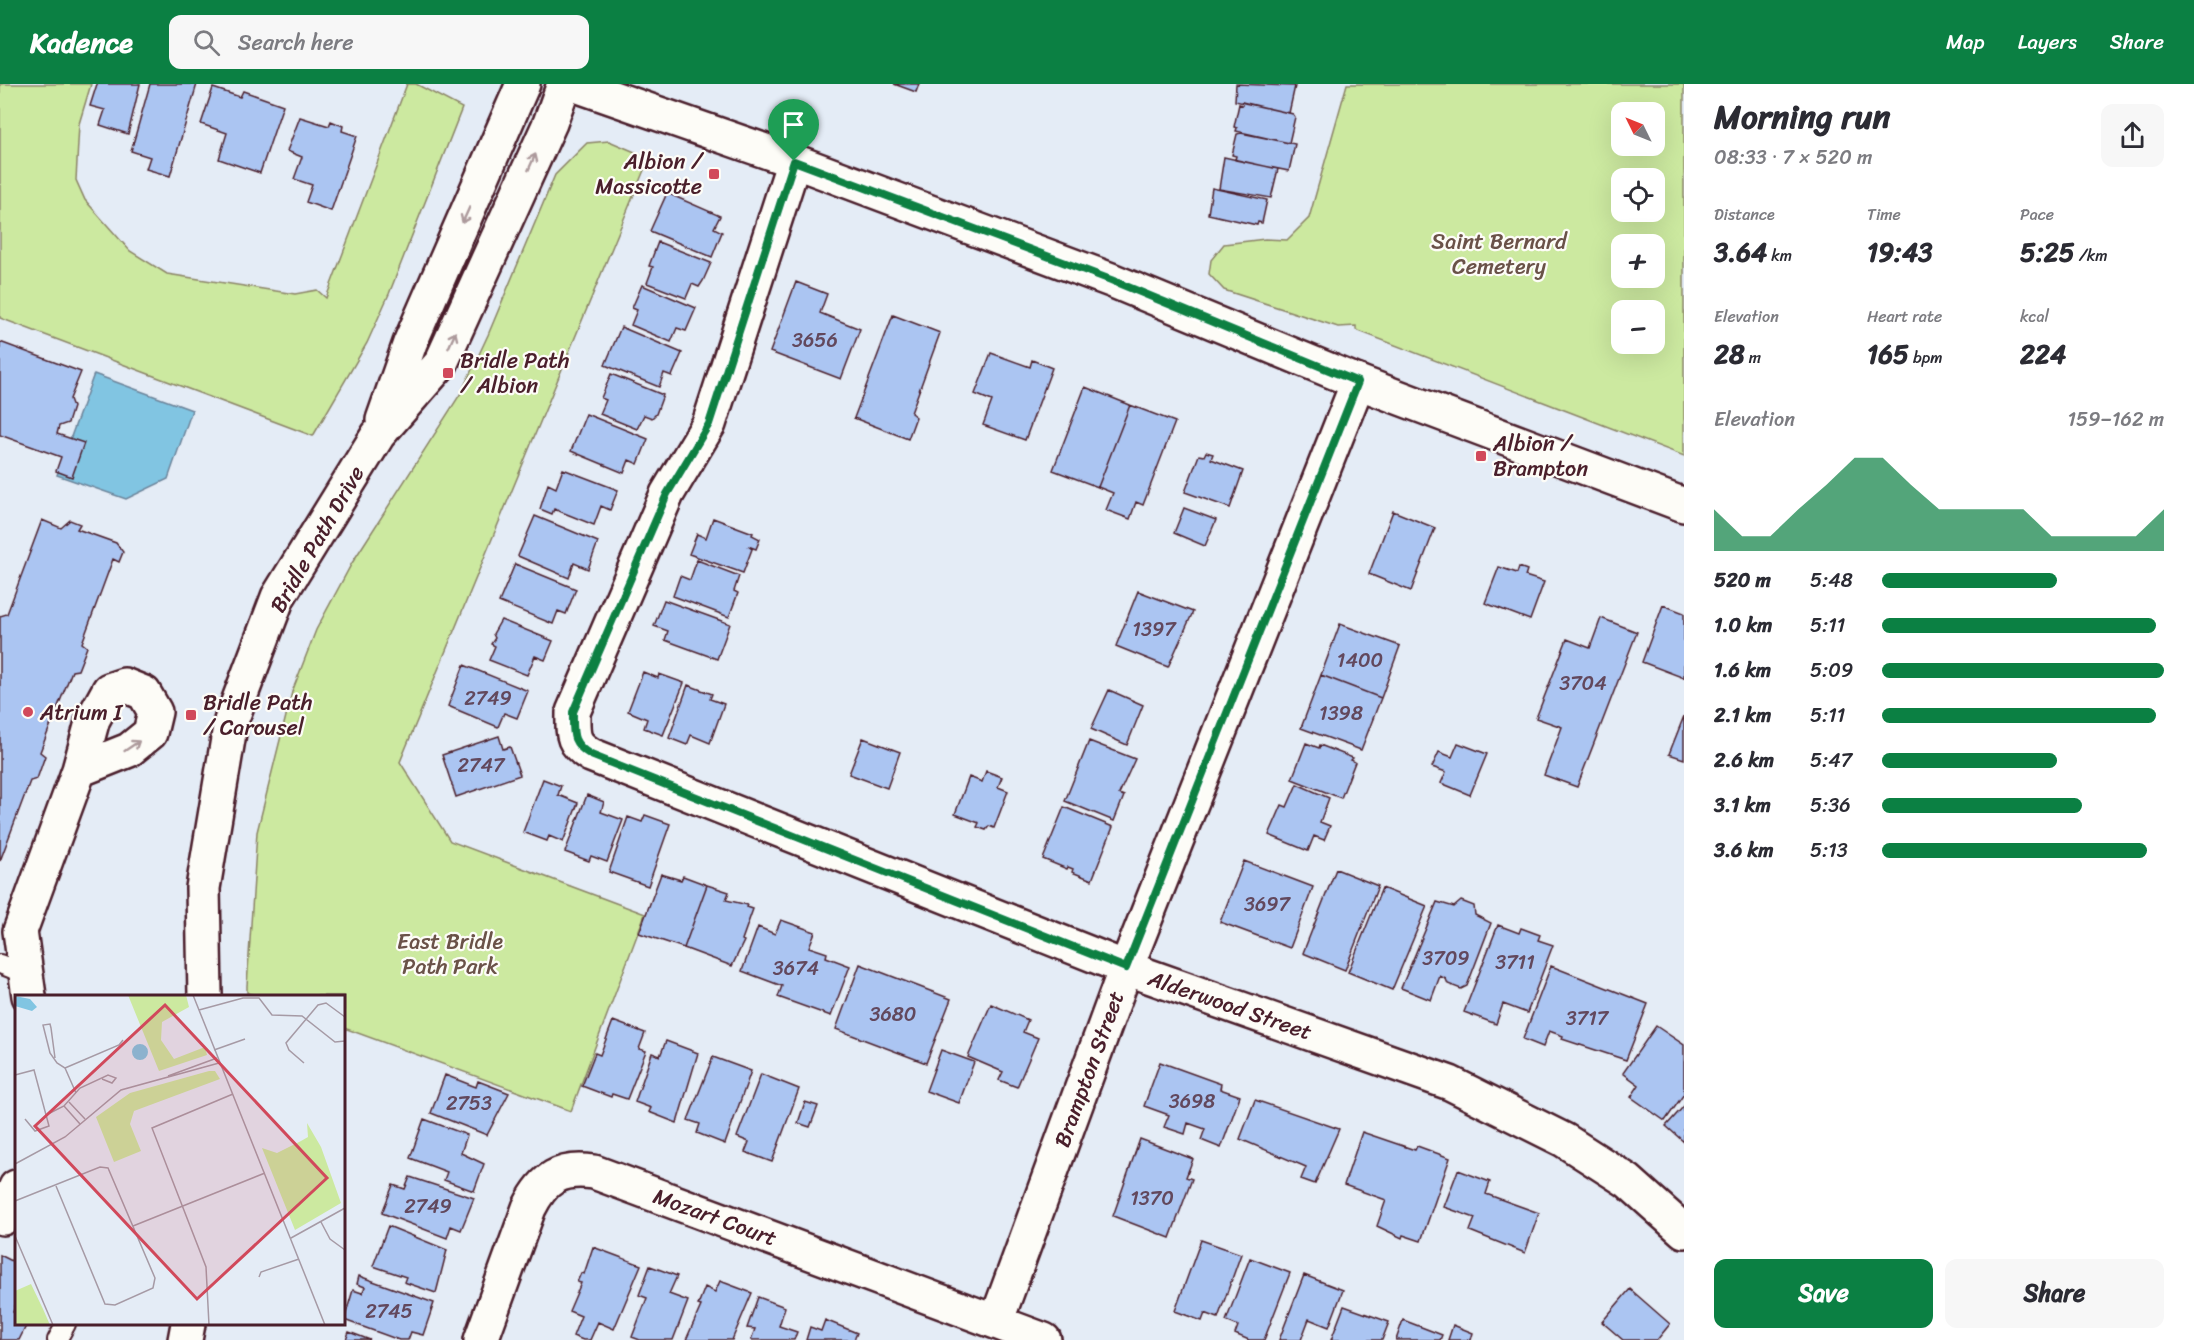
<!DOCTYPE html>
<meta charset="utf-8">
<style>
body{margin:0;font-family:Sriracha,sans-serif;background:#f7f7f7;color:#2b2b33;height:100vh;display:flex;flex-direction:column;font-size:22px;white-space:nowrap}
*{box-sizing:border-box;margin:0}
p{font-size:20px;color:#7c7c81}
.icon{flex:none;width:33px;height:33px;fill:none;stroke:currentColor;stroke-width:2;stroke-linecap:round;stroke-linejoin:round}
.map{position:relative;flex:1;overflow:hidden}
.details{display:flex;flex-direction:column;background:#fff;width:510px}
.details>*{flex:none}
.needle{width:39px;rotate:313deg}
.fabs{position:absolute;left:1611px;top:18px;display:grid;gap:12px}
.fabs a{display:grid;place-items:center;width:54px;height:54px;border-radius:12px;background:#fff;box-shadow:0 6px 24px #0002;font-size:30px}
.pin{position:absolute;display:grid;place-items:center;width:51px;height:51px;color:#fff;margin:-62px -26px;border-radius:50% 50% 50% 0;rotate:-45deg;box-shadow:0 0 6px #0007}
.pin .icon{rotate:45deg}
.round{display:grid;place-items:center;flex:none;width:63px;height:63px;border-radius:12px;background:#f7f7f7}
.summary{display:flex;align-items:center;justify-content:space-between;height:102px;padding:0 30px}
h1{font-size:33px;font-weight:700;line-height:45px}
.figures{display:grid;grid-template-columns:repeat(3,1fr);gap:9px;height:102px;padding:6px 30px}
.figures div{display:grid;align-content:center}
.figures b{font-size:26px;font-weight:700}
.figures small{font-size:16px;font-weight:400}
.figures p{font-size:16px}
.chart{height:168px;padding:12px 30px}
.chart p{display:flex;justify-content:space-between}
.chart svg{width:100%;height:108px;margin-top:6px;fill:#0b8043;opacity:.7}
.primary-button{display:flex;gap:12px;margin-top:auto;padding:12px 30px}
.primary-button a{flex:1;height:69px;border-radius:12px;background:#0b8043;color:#fff;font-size:24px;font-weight:700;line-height:69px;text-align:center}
.primary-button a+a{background:#f7f7f7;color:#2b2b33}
ul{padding:0 30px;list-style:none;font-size:20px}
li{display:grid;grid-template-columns:96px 72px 1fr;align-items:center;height:45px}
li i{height:15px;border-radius:8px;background:#0b8043}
header{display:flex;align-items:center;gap:36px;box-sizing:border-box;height:84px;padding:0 30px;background:#0b8043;color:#fff}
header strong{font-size:28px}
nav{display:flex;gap:33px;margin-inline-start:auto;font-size:21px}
.search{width:420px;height:54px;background:#f7f7f7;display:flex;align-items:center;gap:15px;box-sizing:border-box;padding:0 21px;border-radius:12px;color:#7c7c81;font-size:22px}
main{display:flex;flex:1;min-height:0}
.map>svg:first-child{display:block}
</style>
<header>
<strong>Kadence</strong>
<div class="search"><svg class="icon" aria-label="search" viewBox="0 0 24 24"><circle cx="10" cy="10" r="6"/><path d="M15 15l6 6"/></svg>Search here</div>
<nav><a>Map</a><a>Layers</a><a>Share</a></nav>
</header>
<main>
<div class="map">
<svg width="1684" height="1256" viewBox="0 0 1684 1256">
<rect width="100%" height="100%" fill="#e4ecf6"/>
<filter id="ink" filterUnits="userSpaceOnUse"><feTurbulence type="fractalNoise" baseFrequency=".0167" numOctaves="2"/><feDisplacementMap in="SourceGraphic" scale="12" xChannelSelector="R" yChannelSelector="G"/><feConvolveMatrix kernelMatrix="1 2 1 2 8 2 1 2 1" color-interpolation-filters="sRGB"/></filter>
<g filter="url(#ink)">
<path fill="#cce9a0" stroke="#8b8466" stroke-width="1.5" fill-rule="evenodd" d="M0,0h91l-12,40 -3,56 9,20 45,51 37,23 128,20 22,-4 9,8 81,-214h9l46,24 -73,186 -22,49 -54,93 -313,-118z
M1347,0h337v372l-328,-126v-4l-18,1 -114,-37 -15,-16 2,-14 13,-16 41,-5 22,1 22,-22zM1654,28v34h-32v-34zM1654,94v34h-32v-34zM1622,160h32v34h-32zM1654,226v34h-32v-34z
M609,57l40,17 -249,604 50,79 195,73 -74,197 -227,-83v-32h-87l-10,-3v-7l10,-154 35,-140 24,-62 36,-67 109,-170 27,-58 67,-160 32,-32z"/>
<path fill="#81c5e2" stroke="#6b8399" stroke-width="1.5" d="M94,290l98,36 -24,69 -42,20 -69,-24z"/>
<path fill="#abc5f2" stroke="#4a1f2b" stroke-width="1.5" d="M97,0h43l-12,50 -28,-9 5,-15 -15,-4z
M150,0h47l-27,92 -24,-7 4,-12 -19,-6z
M894,0h25l-3,8z
M1236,0l59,2 -6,27 -54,-12z
M213,4l27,9 3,-6 40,14 -23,68 -41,-14 8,-26 -26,-9z
M1242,18l51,12 2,3 -6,26 -53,-12 1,-3 -3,-1 5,-23 3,1z
M300,33l29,9 2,-5 12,5 -1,5 15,5 -26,75 -25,-9 6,-17 -18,-6 8,-22 -15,-6z
M1241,49l54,11 -6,27 -54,-11 1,-4 -4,-1 5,-21z
M1224,73l54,12 -7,29 -52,-9z
M1212,104l55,12 -5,23 -4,-1 -1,3 -49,-11z
M667,109l53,23 -6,12 8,4 -10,25 -62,-26z
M658,158l53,21 -8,18 -4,6 -7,-3 -6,14 -39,-15 6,-16 -4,-1z
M796,198l31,12 -7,19 40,16 -19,50 -71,-27z
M642,201l54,23 -10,23 -9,-3 -6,14 -40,-17 6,-15 -5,-2z
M893,231l47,18 -29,80 5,4 -8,22 -54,-21z
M621,243l61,26 -10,23 -8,-3 -5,14 -54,-22z
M0,258l81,30 -11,27 3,8 -5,16 -9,3 -2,8 27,9 -12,34 -16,-6 5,-14 -61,-22z
M991,269l39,14 2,-7 20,8 -27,72 -42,-15 9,-24 -17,-7z
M611,290l52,21 -7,19 -4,4 -8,-3 -7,14 -37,-15 6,-14 -5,-2z
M1085,303l45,18 -32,82 -45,-17z
M1130,321l45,17 -32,83 -7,-3 -6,17 -24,-9 7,-17 -15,-6z
M586,330l62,25 -10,25 -9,-4 -5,13 -53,-22z
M1206,368l7,2 -2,5 32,12 -13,37 -45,-16 14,-37 5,1z
M563,385l55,21 -8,20 -9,-4 -7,19 -40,-16 -2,5 -12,-5 8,-25 8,4z
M1184,424l32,12 -11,26 -31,-13z
M1393,427l42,17 -24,63 -42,-17z
M535,432l63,26 -10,27 -14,-6 -5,15 -51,-22z
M713,434l40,15 -1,2 8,4 -4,10 -8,-3 4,3 -9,24 -54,-19 8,-20 9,4z
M42,436l19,8 9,-8 10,4 -3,5 39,14 7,9 -4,10 -6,-3 -31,84 5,4 -9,23 -6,1 -32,81 5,4 -8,23 -7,2 -30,80v-245l7,-2z
M697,476l42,16 -5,15 4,2 -9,24 -56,-21 7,-20 10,4z
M515,480l61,25 -10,25 -8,-3 -5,13 -54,-22z
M1499,483l18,6 2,-6 8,3 -2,6 19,6 -14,38 -45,-17z
M1138,507l55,21 -25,55 -52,-21z
M664,516l66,24 -13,35 -52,-19 3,-9 -14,-5z
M1663,521l21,8v65l-42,-16z
M1601,534l36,14 -60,155 -33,-12 18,-48 -26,-9 31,-79 23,9z
M501,536l52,21 -8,19 -10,-4 -8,19 -38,-15 6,-14 -4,-2 4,-6 -2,-4z
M1340,540l60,22 -19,52 -60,-23z
M464,581l64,26 -11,27 -13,-5 -6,14 -50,-21z
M643,588l15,6 1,-4 25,9 -21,52 -19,-7 3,-9 -19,-8z
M1321,591l60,23 -20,52 -60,-22z
M688,601l24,9 -2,5 14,5 -14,39 -19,-8 -4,10 -18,-7z
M1109,606l34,15 -16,40 -36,-16z
M1684,632v43l-15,-5z
M499,652l4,13 7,-2 10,28 -64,22 -14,-42z
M863,654l37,14 -13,36 -38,-14z
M1089,657l46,18 -16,35 5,2 -10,25 -49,-20z
M1306,659l13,5 1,-3 33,13 -2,2 4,2 -14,36 -49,-19z
M1458,659l29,11 -17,41 -29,-12 5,-11 -14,-5 7,-15 13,5z
M986,687l16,6 -4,10 10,4 -14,37 -5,-2 -3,4 -9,-3 2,-4 -24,-9 14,-37 13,5z
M543,695l18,7 -3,9 20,8 -15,39 -14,-6 -2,5 -24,-9z
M1297,700l32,14 -9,24 10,4 -6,14 -10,-4 -6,15 -39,-16 13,-30 5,2z
M587,711l17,7 -3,10 22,8 -16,42 -16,-6 -2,5 -24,-9z
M1064,723l49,20 -21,53 -20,-8 1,-3 -5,-2 -1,2 -24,-10z
M645,731l25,9 -22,62 -39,-14 19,-55 14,5z
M1244,777l69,26 -23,61 -70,-26z
M1336,785l42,17 -33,84 -42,-17z
M661,790l20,6 2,-4 24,9 -23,63 -45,-15z
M707,801l22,7 -3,8 22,5 -1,2 6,2 -11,31 2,1 -12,25 -48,-18z
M1382,804l45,18 -35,84 -44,-18z
M1461,817l13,5 1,9 16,8 -24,63 -6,3 -13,-5 -2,-5 -6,-3 -9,24 -30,-12 36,-86 17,5z
M781,836l34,12 -6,15 18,6 -1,4 24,9 -19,50 -53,-19 4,-11 -40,-15 16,-44 17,7z
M1498,841l21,8 2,-5 19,7 -2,5 15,5 -26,68 -24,-9 -7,20 -32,-12z
M860,880l91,35 -25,64 -90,-34z
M1551,882l97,38 -22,56 -64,-21 1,-3 -14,-5 -6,16 -20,-8z
M991,920l37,16 -5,12 15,6 -21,49 -18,-7 4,-8 -35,-15z
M613,937l32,12 -6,16 7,2 -19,48 -15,-5 -1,3 -29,-11 13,-33 5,2z
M1656,942l28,19v49l-19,27 -34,-24 8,-12 -16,-12z
M666,957l32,12 -21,70 -28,-11 2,-4 -16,-6 17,-49 8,3z
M941,966l33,12 -15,41 -33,-12z
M713,973l38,14 -26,73 -28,-11 3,-9 -12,-4z
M1160,978l61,22 -1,5 20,7 -19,52 -20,-8 4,-11 -17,-6 -3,11 -21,-7 5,-12 -25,-9z
M761,990l38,15 -27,73 -27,-10 4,-10 -12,-5z
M445,991l31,12 2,-6 31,12 -22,42 -56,-22z
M1255,1016l84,29 -24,55 -14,-5 5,-12 -66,-28z
M805,1018l13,4 -8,21 -12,-4z
M1684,1022v36l-18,-16z
M424,1035l43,16 -6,18 23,11 -10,27 -30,-11 3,-8 -37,-14z
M1362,1048l53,18 2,-4 33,12 -29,83 -18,-6 -1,3 -25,-12 9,-26 -42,-15z
M1140,1055l53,20 -7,18 6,2 -22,59 -57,-22z
M1458,1086l32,12 -4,12 53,19 -14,40 -55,-22 5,-13 -31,-11z
M410,1093l64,21 -13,32 -10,-4 -4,12 -65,-25 11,-28 12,4z
M388,1142l59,24 -11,43 -32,-11 2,-5 -33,-11z
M1201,1156l40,14 -23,64 -13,-5 -3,8 -27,-10z
M593,1163l48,18 -27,64 -16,-7 -8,18h-7l-10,-4 8,-20 -12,-5 12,-28 -4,-1 4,-9 3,1z
M0,1171l16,8v41l-3,8 3,1v11h11l-8,16h-19z
M1250,1174l40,15 -26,67h-15l-14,-6 3,-8 -12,-5z
M650,1182l27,10 -8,18 19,7 -15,39h-33l-8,-3 15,-39 -8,-3z
M1304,1191l39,15 -14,37 -20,-8 -8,21h-22z
M359,1192l75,27 -11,32 -12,-3 -3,8h-9l-55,-20 9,-30 9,3 3,-6 -8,-3z
M720,1197l32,12 -20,47h-46l15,-34 -3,-1 7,-18 10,5z
M1630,1205l40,35 -13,16h-34l-21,-18z
M758,1213l27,10 -6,19 18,6 -3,8h-43l4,-11 -8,-1z
M1344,1222l45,16 -7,18h-51z
M825,1236l32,13 -3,7h-48l4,-13 11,4z
M1403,1236l39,15 -2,5h-44z
M1453,1241l20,8 -2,7h-23z
M349,1248l21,8h-24z"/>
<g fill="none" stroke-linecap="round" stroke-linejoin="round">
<g stroke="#4a1f2b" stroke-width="22">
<path id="service" d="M0,880l25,10
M57,1256l9,-16"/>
</g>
<g stroke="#4a1f2b" stroke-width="38">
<path id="minor" d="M794,77l-85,263 -42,70 -94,218c0,22 -2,31 18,43l535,213 324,115 114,57 64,41 56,50
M29,912l-9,-65 59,-161 14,-51 16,-29 15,-5 20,8 11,19 -5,21 -21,17 -50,20
M3,1134l13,-31
M996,1238l130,-354 232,-586
M481,1256l48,-132c15,-30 31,-41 65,-36l450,168"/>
</g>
<g stroke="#4a1f2b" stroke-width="38">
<path id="tertiary" d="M573,0l221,77 317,119 247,102 326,123
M383,336l27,-77 113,-259
M205,912l-2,-108 28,-167 47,-124 100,-162 63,-72 109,-240 14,-39
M185,1256l3,-16"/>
</g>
<use href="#service" stroke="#fdfcf7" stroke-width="18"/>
<use href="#minor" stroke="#fdfcf7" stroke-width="33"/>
<use href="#tertiary" stroke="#fdfcf7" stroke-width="33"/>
</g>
<defs><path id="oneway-shaft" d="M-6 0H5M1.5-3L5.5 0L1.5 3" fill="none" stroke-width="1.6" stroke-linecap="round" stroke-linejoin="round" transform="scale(1.5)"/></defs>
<g stroke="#ac999b">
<use href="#oneway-shaft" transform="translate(532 78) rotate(-66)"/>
<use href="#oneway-shaft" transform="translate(466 131) rotate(114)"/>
<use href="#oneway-shaft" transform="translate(452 256) rotate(-66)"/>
<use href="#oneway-shaft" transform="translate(132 662) rotate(-34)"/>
</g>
</g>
<g fill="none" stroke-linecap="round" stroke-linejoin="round" filter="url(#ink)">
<g stroke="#fff" stroke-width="12">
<path id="route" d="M794,77l317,119 247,102 -232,586 -535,-213c-20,-12 -18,-21 -18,-43l94,-218 42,-70z"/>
</g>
<use href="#route" stroke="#0b8043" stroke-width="8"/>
</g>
<g fill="#d1495b" stroke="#fdfcf7" stroke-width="2">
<rect x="708" y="84" width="12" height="12" rx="3"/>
<rect x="442" y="283" width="12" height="12" rx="3"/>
<rect x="1475" y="366" width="12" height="12" rx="3"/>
<circle cx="28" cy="628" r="6"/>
<rect x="185" y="625" width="12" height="12" rx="3"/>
</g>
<g text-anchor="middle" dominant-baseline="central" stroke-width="4.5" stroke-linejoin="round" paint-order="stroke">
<g font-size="20" fill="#62485d">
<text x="815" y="256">3656</text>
<text x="1154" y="545">1397</text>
<text x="1360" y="576">1400</text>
<text x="1583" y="599">3704</text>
<text x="488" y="614">2749</text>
<text x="1341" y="629">1398</text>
<text x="481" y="681">2747</text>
<text x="1267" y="820">3697</text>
<text x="1446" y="874">3709</text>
<text x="1515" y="878">3711</text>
<text x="796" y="884">3674</text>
<text x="893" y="930">3680</text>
<text x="1587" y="934">3717</text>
<text x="1192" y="1017">3698</text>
<text x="469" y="1019">2753</text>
<text x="1152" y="1114">1370</text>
<text x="428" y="1122">2749</text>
<text x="389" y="1227">2745</text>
</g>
<g font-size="22" fill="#4a1f2b" stroke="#fdfcf7" text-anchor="start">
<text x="702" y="77" text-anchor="end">Albion /<tspan x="702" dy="25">Massicotte</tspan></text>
<text x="460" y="276">Bridle Path<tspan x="460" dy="25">/ Albion</tspan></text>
<text x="1493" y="359">Albion /<tspan x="1493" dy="25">Brampton</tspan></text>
<text x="203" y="618">Bridle Path<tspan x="203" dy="25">/ Carousel</tspan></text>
<text x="40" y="628">Atrium I</text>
</g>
<g font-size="22" fill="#6a5248" stroke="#fdfcf7">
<text x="1499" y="157">Saint Bernard<tspan x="1499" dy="25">Cemetery</tspan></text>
<text x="450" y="857">East Bridle<tspan x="450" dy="25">Path Park</tspan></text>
</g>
<g font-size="22" fill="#4a1f2b" stroke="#fdfcf7">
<text transform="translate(317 455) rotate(-60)">Bridle Path Drive</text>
<text transform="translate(1230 921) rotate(19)">Alderwood Street</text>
<text transform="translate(1089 985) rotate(-70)">Brampton Street</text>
<text transform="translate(715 1133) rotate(20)">Mozart Court</text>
</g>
</g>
<g transform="translate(15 911)">
<rect width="330" height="330" fill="#e4ecf6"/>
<path d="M113,0h58l3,12 -27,15 -1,18 13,19 31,-12 2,8 -48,16zM194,76h6l5,8 -86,32 -4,13 11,27 -27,11 -18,-45 34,-24zM292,128l14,24 20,56 -46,27 -33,-82 15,5 24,-12 7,-4zM16,289l12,25 7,16h-35v-34z" fill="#cce9a0"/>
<path d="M0,1l15,3 7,8 -5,4 -17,-5zM117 57a8 8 0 1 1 16 0a8 8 0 1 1-16 0Z" fill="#81c5e2"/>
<path fill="none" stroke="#a69aa5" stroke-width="1.5" d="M178,0l132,330M184,15l44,-12h16l13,17 30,1 33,26 10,-1M199,55l31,-11M40,63l-4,-30 -1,-4 -7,1 7,28 7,10 8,5 11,25M289,68l-15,-13 -3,-7 32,-38 8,-2 19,14M50,73l54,-23 4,-5M0,80l19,-5 15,56 -14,5 -10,-12M153,81l49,-18M54,107l16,17M49,111l16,18M33,119l16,-8 16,-18 28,-13 8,3 -4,5 -10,-4M0,169l50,-27 56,-47 98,-27M0,206l85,-34 8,1 47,110 -2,10 -38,17 -10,-1 -49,-118M306,227l9,17 15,11M118,231l132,-53M0,241l38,89M276,243l54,-30M244,282l2,-5 38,-13M194,330l-3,-58 -54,-139 81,-34"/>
<path fill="#d1495b" fill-opacity="0.15" stroke="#d1495b" stroke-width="3" d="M150,10l162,173 -130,121 -162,-173z"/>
<rect width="330" height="330" fill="none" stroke="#4a1f2b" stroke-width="3"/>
</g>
</svg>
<div class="fabs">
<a><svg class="needle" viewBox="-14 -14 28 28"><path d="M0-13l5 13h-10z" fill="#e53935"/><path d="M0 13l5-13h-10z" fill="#7c7c81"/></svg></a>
<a><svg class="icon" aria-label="locate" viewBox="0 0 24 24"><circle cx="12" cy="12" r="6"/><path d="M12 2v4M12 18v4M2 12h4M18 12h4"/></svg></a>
<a>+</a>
<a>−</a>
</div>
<div class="pin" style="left:794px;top:77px;background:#1e9e55"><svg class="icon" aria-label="arrive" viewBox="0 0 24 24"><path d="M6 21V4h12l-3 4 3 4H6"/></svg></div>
</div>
<section class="details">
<div class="summary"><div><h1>Morning run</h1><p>08:33 · 7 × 520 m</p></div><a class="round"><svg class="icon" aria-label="share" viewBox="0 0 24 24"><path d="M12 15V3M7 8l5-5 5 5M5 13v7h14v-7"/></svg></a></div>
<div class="figures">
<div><p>Distance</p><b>3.64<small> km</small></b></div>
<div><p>Time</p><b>19:43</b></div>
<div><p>Pace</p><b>5:25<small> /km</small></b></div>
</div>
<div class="figures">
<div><p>Elevation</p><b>28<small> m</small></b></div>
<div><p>Heart rate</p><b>165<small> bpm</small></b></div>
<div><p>kcal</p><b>224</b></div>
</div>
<div class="chart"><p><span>Elevation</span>159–162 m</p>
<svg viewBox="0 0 160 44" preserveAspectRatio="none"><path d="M0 44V27L10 38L20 38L30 27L40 17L50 6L60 6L70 17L80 27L90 27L100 27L110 27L120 38L130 38L140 38L150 38L160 27V44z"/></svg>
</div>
<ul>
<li><b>520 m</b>5:48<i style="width:62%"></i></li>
<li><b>1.0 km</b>5:11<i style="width:97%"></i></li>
<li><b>1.6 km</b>5:09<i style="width:100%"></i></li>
<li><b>2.1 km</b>5:11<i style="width:97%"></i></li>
<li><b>2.6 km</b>5:47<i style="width:62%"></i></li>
<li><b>3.1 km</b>5:36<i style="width:71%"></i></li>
<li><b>3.6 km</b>5:13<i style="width:94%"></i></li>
</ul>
<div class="primary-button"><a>Save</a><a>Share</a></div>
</section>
</main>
